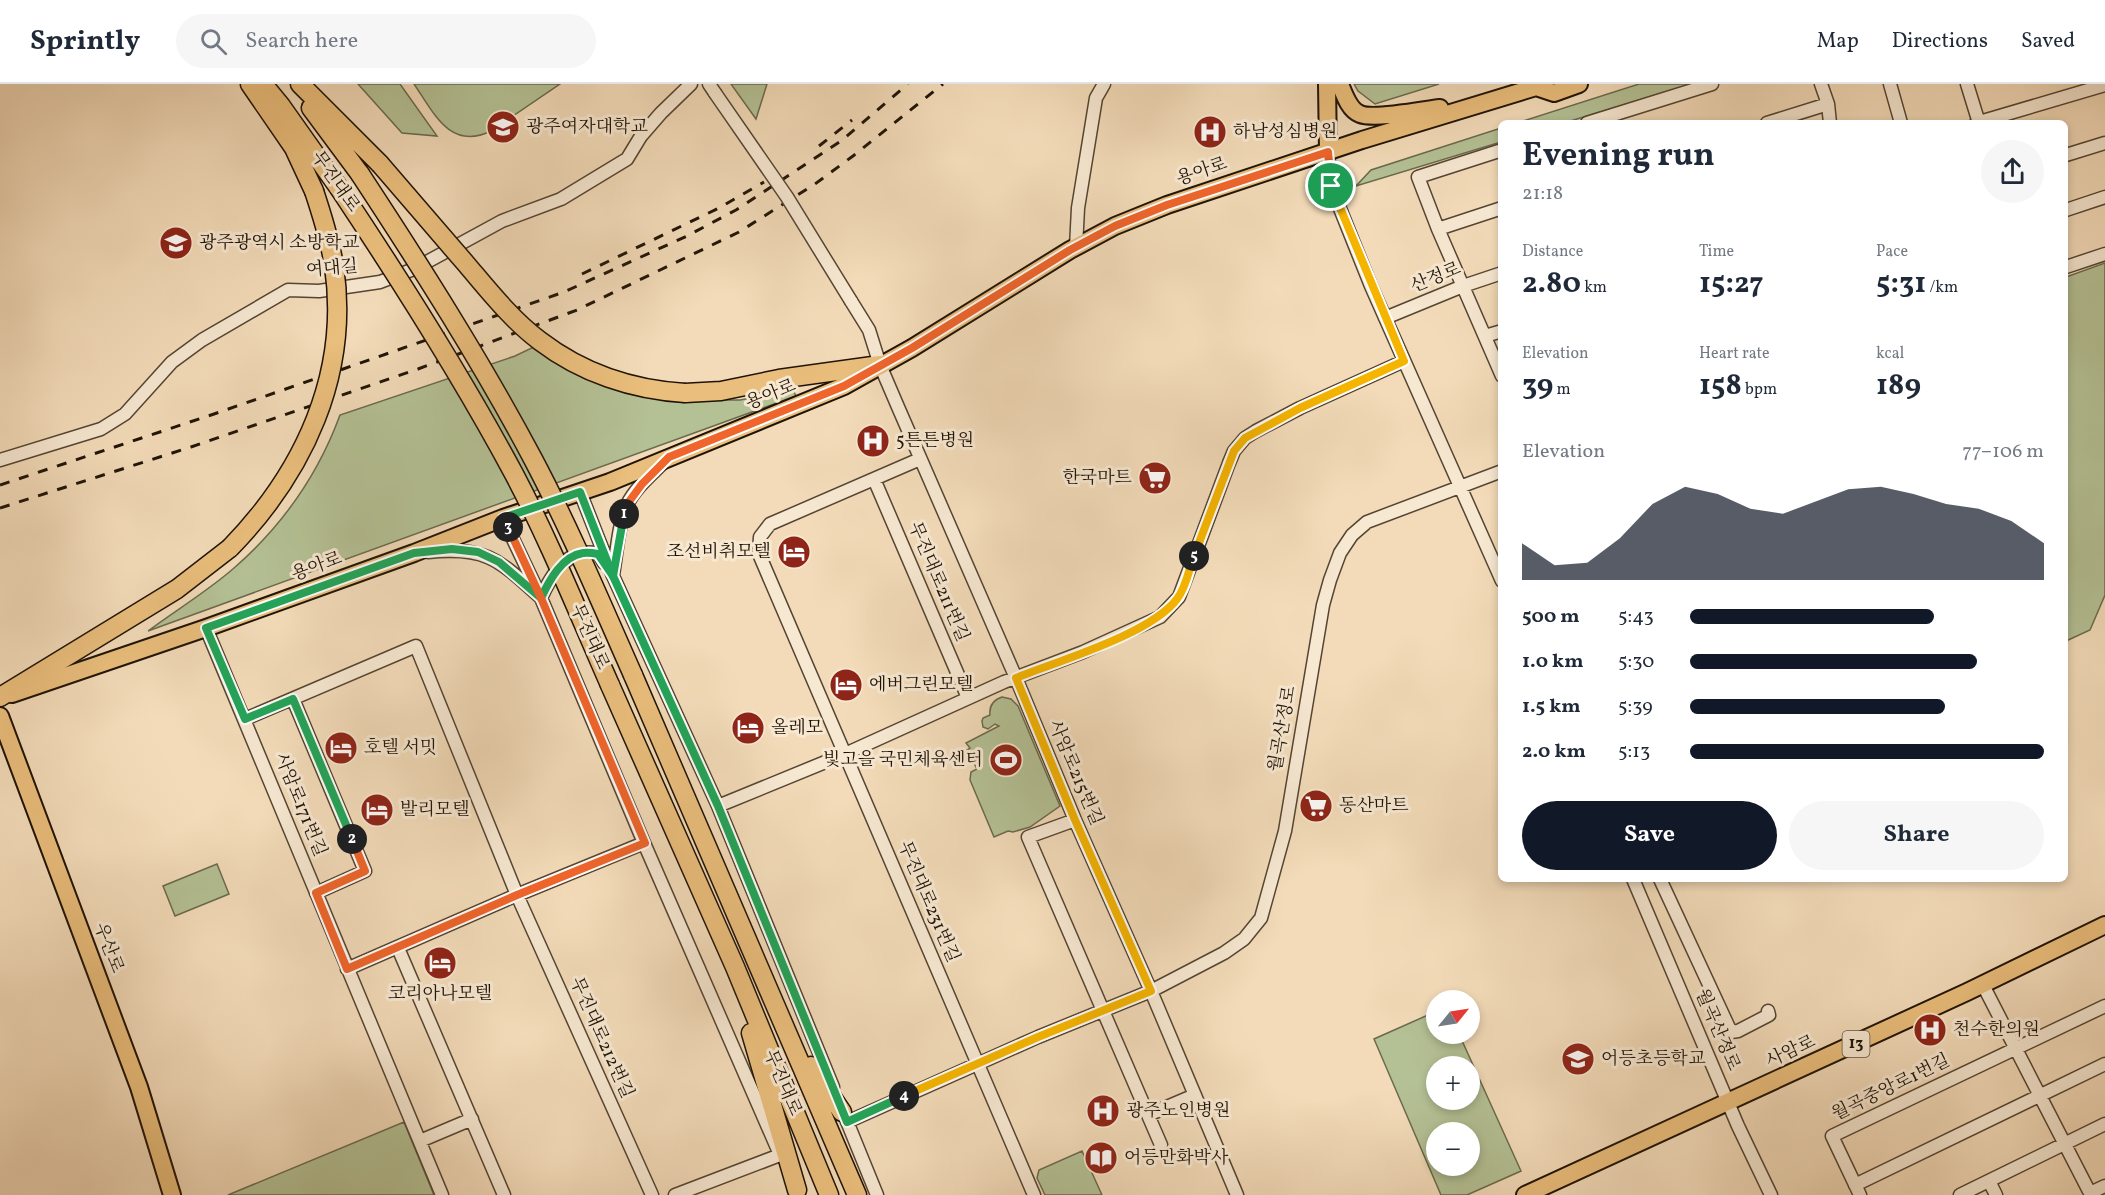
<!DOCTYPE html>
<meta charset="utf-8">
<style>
body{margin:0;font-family:Vollkorn,"Noto Serif KR",serif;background:#f6f6f7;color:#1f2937;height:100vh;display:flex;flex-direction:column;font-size:22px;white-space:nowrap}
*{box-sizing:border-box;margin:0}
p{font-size:20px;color:#747a83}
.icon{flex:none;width:33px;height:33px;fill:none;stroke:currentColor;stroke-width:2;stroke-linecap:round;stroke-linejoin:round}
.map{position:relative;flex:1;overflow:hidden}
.panel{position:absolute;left:1498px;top:36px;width:570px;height:762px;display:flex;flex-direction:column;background:#fff;border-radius:9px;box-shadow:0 3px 9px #0003}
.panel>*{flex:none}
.needle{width:39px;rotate:60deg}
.buttons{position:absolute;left:1426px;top:906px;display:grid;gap:12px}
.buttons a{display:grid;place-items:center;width:54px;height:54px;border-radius:50%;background:#fff;box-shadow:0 3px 9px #0003;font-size:30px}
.pin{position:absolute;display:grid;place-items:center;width:51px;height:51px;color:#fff;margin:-26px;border:3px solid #fff;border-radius:50%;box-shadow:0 2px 6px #0007}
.km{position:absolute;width:30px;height:30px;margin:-15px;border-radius:50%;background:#222;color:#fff;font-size:16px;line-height:30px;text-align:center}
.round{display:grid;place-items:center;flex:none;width:63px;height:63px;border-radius:32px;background:#f6f6f7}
.head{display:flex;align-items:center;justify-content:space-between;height:102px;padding:0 24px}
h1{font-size:33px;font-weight:700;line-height:45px}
.figures{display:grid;grid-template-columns:repeat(3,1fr);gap:9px;height:102px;padding:6px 24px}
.figures div{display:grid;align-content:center}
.figures b{font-size:30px;font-weight:700}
.figures small{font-size:16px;font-weight:400}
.figures p{font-size:16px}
.chart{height:168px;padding:12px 24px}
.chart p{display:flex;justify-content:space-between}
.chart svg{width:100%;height:108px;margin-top:6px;fill:#111827;opacity:.7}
.button{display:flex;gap:12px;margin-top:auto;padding:12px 24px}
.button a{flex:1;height:69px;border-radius:36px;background:#111827;color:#fff;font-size:24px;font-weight:700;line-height:69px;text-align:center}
.button a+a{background:#f6f6f7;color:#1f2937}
ul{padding:0 24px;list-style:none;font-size:20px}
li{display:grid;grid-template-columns:96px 72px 1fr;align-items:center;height:45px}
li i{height:15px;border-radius:8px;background:#111827}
header{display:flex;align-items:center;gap:36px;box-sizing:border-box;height:84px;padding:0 30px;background:#fff;border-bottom:2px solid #e0e1e3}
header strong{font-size:28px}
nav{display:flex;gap:33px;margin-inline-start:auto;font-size:21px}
.search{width:420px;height:54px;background:#f6f6f7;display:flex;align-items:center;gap:15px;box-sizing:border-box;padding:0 21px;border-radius:33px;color:#747a83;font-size:22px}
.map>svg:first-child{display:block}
</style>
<header>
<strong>Sprintly</strong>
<div class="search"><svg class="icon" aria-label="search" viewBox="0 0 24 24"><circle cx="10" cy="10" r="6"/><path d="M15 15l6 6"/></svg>Search here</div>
<nav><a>Map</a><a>Directions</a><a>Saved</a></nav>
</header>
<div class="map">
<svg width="2105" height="1111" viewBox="0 0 2105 1111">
<rect width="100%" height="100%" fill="#f3dbb9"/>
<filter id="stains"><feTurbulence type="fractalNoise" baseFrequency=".00333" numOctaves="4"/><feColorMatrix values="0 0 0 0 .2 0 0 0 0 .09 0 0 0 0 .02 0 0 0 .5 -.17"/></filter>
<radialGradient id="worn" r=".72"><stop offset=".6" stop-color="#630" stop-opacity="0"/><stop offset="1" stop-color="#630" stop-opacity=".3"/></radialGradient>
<path fill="#b4c195" stroke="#6a6a4e" stroke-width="1.5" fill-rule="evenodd" d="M358,0h42l37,52 -35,-3z
M414,0h146l-69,47c-41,20 -57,-18 -77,-47z
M731,0h36l-11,35z
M1354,0h85l-64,20 -17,-13z
M1639,0h53l-128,39h-47z
M1501,44v14l-145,44 15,-16z
M2105,179v332l-15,35 -24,11v-364z
M544,258l26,16 136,42h34l53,-10 3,6 -648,235c28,-21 60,-40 86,-63 47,-41 84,-93 106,-153l175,-59z
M1002,613l9,2 7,7 42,100 -30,21 -17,5 -5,-1 -14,6 -24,-57 1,-8 6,-3 -10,-19 3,-2 -4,-5 33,-17 -4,-2 -7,5 -5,-2 -1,-6 1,-3 7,-3c-1,-9 3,-15 12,-18z
M217,780l12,30 -54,22 -12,-30z
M1437,927v23h22l62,137 -54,24h-26l-67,-156zM1437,982h33v34h-33zM1437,1048h33v34h-33z
M404,1038l30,73h-206z
M1082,1067l20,44h-57l-8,-17 2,-8z"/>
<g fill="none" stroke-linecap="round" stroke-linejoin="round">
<g stroke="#544533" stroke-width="15">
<path id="minor" d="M709,0l6,9
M1821,0l7,20 2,19
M1890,0l11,39
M1967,0l12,39
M1587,39l125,-39
M1767,39l61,-19
M1976,39l129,-38
M1502,66l-84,27 20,52 64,147
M1328,68l3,34 40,100 131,295
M2066,71l39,-12
M2066,126l39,-13
M1438,145l64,-21
M1076,163l2,-39 18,-110 8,-14
M2066,183l39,-13
M851,217l18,29 11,35 18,42 118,271 59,142 76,171 86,204
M1385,234l78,-32 39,-13
M1485,252l17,-5
M920,375l-150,65 -10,13 -1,17 275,641
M0,376l101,-31 24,-15 47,-52 30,-22 86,-50 31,1 61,-9 34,-13 88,-48 59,-22 66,-40 14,-23 20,-23 30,-29
M874,395l94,219
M580,408l33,84 105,230 115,281
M503,434l38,80 103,245 134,307
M428,468c59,-6 71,8 113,46 8,-18 21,-42 42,-45 5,-1 10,0 15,0l6,10
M613,491c4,-23 5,-49 14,-70 8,-17 25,-31 38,-44
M206,544l236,567
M293,615l72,172 -49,22
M245,635l171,-73 101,249 135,300
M718,722l127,-52 159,-72 79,-30 77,-35 19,-20 50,-134 5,-12 11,-13 11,-7 44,-23 104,-47
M1075,736l-47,17 133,308
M1633,795l105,247 33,69
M1660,795l71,153 7,-1 31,-16 -1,-4
M398,864l106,247
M347,885l170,-74 127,-52
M1983,901l108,210
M844,1030l33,81
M1148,1031l47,-20
M847,1038l191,-85 113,-46 73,-38 20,-14 17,-21 24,-87 38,-226 7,-25 10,-27 12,-18 15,-13 135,-51
M420,1057l52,-22
M1989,1097l7,14
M1855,1101l250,-121
M2090,1109l15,-7
M675,1111l105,-40
M1860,1111l-28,-59 273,-130
M1960,1111l145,-71"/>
</g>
<g stroke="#1f1306" stroke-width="20">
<path id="major" d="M1327,0l1,68
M1340,0c4,10 9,26 20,30 14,6 63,-4 80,-6
M1536,3l18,6 25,-9
M12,610l194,-66 208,-75 89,-35 107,-36 234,-96 68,-38 158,-98 45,-24 52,-21 195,-65 174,-53 2,-3
M0,632l139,371 33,108
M1525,1111l442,-203 138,-67"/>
</g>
<g stroke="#1f1306" stroke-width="21">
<path id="highway" d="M250,0l44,64 20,43
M263,0l18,22 58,82
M300,0l80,80
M311,24l49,66
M685,309l36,-2 58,-12 101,-14
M633,591l224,520
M610,601l125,282 94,228
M0,613l177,-108 53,-41
M751,949l46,157
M811,982l31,46"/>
</g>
<use href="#minor" stroke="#f7e8d2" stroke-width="12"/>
<use href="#major" stroke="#eabe7c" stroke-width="16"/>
<use href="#highway" stroke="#eabe7c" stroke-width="18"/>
<path stroke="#1f1306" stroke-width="3" stroke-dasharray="10 10" stroke-linecap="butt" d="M819,62l33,-26
M582,190l137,-66 45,-26
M0,401l214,-71 350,-122 123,-56 49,-26 105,-69 67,-57
M0,424l191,-61 227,-78 159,-59 162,-78 76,-48 38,-28 90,-72"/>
<g stroke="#544533" stroke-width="15" stroke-linecap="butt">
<path id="minor-bridge" d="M715,9l72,104 64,104"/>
</g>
<g stroke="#1f1306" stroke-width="21" stroke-linecap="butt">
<path id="highway-bridge" d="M380,80c29,34 58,67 87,101 22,26 45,55 73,76 42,32 93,49 145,52
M360,90c61,93 121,187 173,285 37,70 68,144 100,216
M339,104c62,93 122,187 175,286 36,68 65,141 96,211
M230,464c74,-76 120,-174 104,-282 -4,-26 -12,-51 -20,-75"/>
</g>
<use href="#minor-bridge" stroke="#f7e8d2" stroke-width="12"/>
<use href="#highway-bridge" stroke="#eabe7c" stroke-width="18"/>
</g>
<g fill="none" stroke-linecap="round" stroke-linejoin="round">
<g stroke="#fff" stroke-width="12">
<path id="split-1" d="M624,430l4,-11 14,-19 27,-27 175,-71 68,-38 158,-98 45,-24 52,-21 161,-53 3,34"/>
</g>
<g stroke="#fff" stroke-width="12">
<path id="split-2" d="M352,755l-59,-140 -48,20 -39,-91 208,-75 38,-4 26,3 21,10 42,36c8,-17 21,-42 42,-45 5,-1 10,0 15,1l15,22 11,-62"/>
</g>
<g stroke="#fff" stroke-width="12">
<path id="split-3" d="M352,755l13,32 -49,22 31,76 170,-74 128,-52 -104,-245 -33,-71"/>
</g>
<g stroke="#fff" stroke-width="12">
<path id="split-4" d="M508,443l-5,-9 77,-26 33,84 105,230 129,316 57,-26"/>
</g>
<g stroke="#fff" stroke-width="12">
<path id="split-5" d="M904,1012l134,-59 113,-46 -76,-171 -59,-142c42,-17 135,-44 161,-79 9,-11 12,-30 17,-43"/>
</g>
<g stroke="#fff" stroke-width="12">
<path id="split-6" d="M1194,472l40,-105 11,-13 55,-30 104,-47 -73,-175"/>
</g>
<use href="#split-1" stroke="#f0652b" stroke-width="8"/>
<use href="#split-2" stroke="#22a559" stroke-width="8"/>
<use href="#split-3" stroke="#f0652b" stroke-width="8"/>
<use href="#split-4" stroke="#22a559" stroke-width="8"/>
<use href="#split-5" stroke="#f5b400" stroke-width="8"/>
<use href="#split-6" stroke="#f5b400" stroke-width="8"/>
</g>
<defs>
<g id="school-disc" transform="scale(1.725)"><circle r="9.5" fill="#8f2418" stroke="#f7e8d2"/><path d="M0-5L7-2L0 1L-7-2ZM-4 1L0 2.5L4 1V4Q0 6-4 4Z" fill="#fff"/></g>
<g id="hospital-disc" transform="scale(1.725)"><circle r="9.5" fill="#8f2418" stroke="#f7e8d2"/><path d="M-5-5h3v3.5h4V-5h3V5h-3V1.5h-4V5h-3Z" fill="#fff"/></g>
<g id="supermarket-disc" transform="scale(1.725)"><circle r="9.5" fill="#8f2418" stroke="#f7e8d2"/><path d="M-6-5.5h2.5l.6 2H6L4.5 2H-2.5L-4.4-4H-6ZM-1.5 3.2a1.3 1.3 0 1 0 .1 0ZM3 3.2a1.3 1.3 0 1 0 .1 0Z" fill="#fff"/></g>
<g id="hotel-disc" transform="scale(1.725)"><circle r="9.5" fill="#8f2418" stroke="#f7e8d2"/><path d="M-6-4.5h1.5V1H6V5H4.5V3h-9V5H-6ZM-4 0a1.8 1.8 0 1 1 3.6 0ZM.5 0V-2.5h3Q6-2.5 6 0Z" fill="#fff"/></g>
<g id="stadium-disc" transform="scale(1.725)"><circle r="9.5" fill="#8f2418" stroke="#f7e8d2"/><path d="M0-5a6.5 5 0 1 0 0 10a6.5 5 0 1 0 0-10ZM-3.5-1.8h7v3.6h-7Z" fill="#fff"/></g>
<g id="library-disc" transform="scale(1.725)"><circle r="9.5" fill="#8f2418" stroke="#f7e8d2"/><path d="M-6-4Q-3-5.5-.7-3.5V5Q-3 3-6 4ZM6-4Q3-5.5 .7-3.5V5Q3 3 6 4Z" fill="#fff"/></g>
</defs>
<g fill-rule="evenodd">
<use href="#school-disc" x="503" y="43"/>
<use href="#hospital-disc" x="1210" y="48"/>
<use href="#school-disc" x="176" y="159"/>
<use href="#hospital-disc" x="873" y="357"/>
<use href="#supermarket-disc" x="1155" y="394"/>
<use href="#hotel-disc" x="794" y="468"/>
<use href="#hotel-disc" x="846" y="601"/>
<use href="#hotel-disc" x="748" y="644"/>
<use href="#hotel-disc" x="341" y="664"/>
<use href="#stadium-disc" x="1006" y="676"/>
<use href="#supermarket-disc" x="1316" y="722"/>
<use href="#hotel-disc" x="377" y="726"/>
<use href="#hotel-disc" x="440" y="879"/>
<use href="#hospital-disc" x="1930" y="946"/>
<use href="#school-disc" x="1578" y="975"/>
<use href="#hospital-disc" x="1103" y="1027"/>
<use href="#library-disc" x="1101" y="1074"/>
</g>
<g text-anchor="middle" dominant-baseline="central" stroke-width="6" stroke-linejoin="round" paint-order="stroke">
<rect fill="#f7e8d2" stroke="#605343" stroke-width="1.5" x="1842.5" y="947" width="27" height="26" rx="4.5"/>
<g font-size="16" font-weight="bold" fill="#1f1306">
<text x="1856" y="960">13</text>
</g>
<g font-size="18" fill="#1f1306" stroke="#f7e8d2" text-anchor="start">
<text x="526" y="43">광주여자대학교</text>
<text x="1233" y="48">하남성심병원</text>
<text x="199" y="159">광주광역시 소방학교</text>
<text x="896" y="357">5튼튼병원</text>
<text x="1132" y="394" text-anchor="end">한국마트</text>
<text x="771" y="468" text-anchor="end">조선비취모텔</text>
<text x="869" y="601">에버그린모텔</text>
<text x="771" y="644">올레모</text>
<text x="364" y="664">호텔 서밋</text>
<text x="983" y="676" text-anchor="end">빛고을 국민체육센터</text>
<text x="1339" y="722">동산마트</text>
<text x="400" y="726">발리모텔</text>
<text x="440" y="910" text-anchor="middle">코리아나모텔</text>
<text x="1953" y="946">천수한의원</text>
<text x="1601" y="975">어등초등학교</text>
<text x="1126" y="1027">광주노인병원</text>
<text x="1124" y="1074">어등만화박사</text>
</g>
<g font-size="18" fill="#1f1306" stroke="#f7e8d2">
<text transform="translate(1202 88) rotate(-19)">용아로</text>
<text transform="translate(335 98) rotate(55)">무진대로</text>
<text transform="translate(332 185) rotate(-5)">여대길</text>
<text transform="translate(1436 194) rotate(-22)">산정로</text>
<text transform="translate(771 311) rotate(-22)">용아로</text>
<text transform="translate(317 483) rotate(-20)">용아로</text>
<text transform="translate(938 498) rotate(67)">무진대로211번길</text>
<text transform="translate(589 553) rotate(66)">무진대로</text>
<text transform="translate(1283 645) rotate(-80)">월곡산정로</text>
<text transform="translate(1075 689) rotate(67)">사암로215번길</text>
<text transform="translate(300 721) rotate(68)">사암로171번길</text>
<text transform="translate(928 818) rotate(67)">무진대로231번길</text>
<text transform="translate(108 864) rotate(69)">우산로</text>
<text transform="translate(1717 946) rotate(67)">월곡산정로</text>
<text transform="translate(601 954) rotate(66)">무진대로212번길</text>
<text transform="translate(1791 968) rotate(-25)">사암로</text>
<text transform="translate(782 999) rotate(67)">무진대로</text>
<text transform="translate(1891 1004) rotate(-26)">월곡중앙로1번길</text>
</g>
</g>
<rect width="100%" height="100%" filter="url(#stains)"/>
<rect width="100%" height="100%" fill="url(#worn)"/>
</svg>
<div class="buttons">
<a><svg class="needle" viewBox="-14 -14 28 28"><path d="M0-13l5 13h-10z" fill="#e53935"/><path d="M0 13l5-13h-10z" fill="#747a83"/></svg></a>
<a>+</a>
<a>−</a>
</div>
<div class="pin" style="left:1331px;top:102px;background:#1e9e55"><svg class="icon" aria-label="arrive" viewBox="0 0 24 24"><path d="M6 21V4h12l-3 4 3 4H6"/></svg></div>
<b class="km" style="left:624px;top:430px">1</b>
<b class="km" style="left:352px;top:755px">2</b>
<b class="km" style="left:508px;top:443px">3</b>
<b class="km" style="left:904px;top:1012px">4</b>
<b class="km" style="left:1194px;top:472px">5</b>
<section class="panel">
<div class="head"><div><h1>Evening run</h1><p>21:18</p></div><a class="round"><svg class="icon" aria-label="share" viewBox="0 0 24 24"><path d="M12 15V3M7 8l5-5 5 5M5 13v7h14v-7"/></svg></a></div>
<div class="figures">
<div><p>Distance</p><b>2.80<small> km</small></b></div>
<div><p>Time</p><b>15:27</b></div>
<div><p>Pace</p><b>5:31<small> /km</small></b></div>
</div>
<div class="figures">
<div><p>Elevation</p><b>39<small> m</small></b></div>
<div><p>Heart rate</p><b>158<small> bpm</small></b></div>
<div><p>kcal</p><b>189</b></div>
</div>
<div class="chart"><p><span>Elevation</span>77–106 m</p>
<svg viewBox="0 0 160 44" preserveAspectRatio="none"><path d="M0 44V29L10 38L20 37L30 27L40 13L50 6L60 9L70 15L80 17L90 12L100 7L110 6L120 9L130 13L140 15L150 20L160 29V44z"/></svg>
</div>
<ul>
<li><b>500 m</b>5:43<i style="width:69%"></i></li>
<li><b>1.0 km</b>5:30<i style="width:81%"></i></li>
<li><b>1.5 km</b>5:39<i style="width:72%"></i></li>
<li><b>2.0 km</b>5:13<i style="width:100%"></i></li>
</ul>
<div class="button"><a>Save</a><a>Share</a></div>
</section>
</div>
